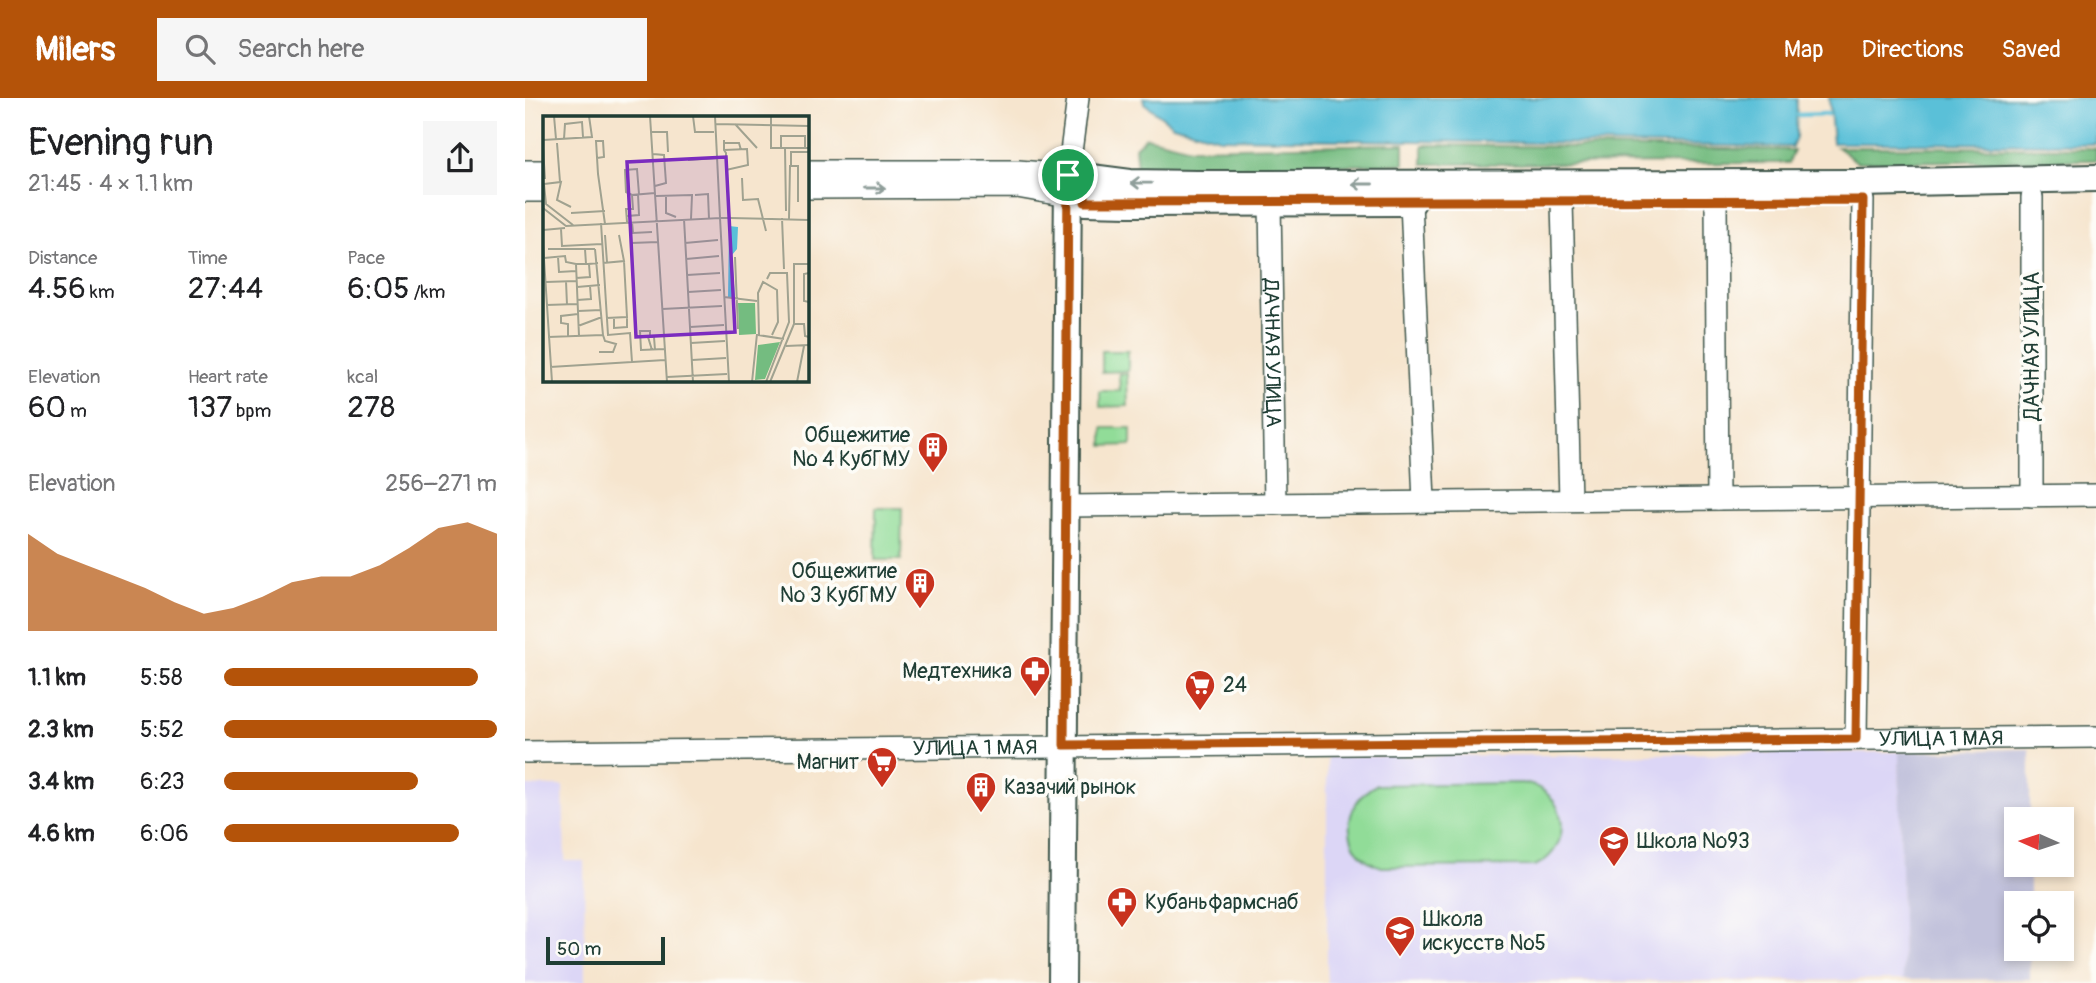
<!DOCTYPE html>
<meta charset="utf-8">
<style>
body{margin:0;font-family:Pangolin,sans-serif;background:#f6f6f6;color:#202124;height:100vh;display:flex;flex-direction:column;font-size:26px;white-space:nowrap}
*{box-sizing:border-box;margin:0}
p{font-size:23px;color:#757577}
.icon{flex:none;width:38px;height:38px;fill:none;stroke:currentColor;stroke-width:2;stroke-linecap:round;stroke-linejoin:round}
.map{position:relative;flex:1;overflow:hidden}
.drawer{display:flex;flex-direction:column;background:#fff;width:525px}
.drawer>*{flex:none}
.needle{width:46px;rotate:273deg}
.controls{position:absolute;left:1479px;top:709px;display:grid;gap:14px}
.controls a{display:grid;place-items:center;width:70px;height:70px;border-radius:0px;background:#fff;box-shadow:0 4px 10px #0003;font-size:35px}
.scale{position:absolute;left:21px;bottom:18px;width:119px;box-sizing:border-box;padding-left:7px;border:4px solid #1f3d34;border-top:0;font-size:19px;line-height:24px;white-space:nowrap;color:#1f3d34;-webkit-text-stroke:5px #fdfcf7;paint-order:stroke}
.pin{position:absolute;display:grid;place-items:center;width:60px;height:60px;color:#fff;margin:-30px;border:4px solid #fff;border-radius:50%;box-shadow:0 2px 7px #0007}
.round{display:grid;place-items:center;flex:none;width:74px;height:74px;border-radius:0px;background:#f6f6f6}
.summary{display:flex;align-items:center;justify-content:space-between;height:119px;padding:0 28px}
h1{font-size:38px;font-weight:600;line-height:52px}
.stats{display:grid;grid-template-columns:repeat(3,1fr);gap:10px;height:119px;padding:7px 28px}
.stats div{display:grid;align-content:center}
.stats b{font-size:30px;font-weight:600}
.stats small{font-size:19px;font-weight:400}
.stats p{font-size:19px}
.chart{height:196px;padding:14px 28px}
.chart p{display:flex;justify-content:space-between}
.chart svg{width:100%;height:126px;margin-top:7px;fill:#b45309;opacity:.7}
ul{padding:0 28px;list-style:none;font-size:23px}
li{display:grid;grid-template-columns:112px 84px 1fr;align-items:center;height:52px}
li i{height:18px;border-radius:9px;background:#b45309}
header{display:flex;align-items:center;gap:42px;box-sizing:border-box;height:98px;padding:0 35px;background:#b45309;color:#fff}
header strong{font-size:33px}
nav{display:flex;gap:38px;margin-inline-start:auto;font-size:24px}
.search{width:490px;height:63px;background:#f6f6f6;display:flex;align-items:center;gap:18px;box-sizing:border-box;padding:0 24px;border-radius:0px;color:#757577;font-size:26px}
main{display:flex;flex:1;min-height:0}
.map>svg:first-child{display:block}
</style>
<header>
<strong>Milers</strong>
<div class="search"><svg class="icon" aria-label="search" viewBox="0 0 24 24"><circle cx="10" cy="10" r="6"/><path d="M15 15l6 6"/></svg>Search here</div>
<nav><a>Map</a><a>Directions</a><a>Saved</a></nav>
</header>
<main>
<section class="drawer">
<div class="summary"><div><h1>Evening run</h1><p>21:45 · 4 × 1.1 km</p></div><a class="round"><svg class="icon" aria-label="share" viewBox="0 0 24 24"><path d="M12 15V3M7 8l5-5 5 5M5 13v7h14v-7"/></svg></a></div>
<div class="stats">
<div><p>Distance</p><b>4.56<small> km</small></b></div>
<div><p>Time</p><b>27:44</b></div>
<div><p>Pace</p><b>6:05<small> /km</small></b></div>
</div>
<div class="stats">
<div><p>Elevation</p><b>60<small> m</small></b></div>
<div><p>Heart rate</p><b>137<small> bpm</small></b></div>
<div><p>kcal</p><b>278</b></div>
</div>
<div class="chart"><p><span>Elevation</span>256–271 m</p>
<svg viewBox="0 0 160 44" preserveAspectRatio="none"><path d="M0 44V10L10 17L20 21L30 25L40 29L50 34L60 38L70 36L80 32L90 27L100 25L110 25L120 21L130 15L140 8L150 6L160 10V44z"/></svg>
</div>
<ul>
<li><b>1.1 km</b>5:58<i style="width:93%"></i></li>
<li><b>2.3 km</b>5:52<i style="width:100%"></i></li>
<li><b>3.4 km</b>6:23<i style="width:71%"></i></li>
<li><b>4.6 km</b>6:06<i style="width:86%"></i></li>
</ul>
</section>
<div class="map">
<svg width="1571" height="885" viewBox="0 0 1571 885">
<rect width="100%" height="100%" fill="#fdfcf7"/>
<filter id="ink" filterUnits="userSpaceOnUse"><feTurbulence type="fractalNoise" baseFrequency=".0143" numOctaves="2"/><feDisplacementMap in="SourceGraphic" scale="14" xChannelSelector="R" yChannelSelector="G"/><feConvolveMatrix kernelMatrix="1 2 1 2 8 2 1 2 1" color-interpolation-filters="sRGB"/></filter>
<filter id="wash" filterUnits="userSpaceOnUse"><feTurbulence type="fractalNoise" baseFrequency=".00686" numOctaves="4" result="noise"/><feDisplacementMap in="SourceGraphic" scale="28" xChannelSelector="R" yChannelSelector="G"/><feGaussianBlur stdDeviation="1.57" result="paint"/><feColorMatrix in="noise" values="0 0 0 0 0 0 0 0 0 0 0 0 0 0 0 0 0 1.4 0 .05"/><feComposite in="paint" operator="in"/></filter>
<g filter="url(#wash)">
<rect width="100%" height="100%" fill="#f6e5ce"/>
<path fill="#dcd6f6" d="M1374,654l4,228 -576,3v-226z
M0,688h38l2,75h19l1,122h-60z"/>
<path fill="#c2c2dc" d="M1505,651v70h-14v45l14,1v38h-14v45l14,1v30l-127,1 -4,-228z"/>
<path fill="#91dc98" stroke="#588c66" stroke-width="2" d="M603,253v20l-26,1v-21z
M594,276h8l1,32 -28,1v-16h20z
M578,330h28v17l-28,1z
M351,410h26l-1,52h-26z
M997,685c45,5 55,64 13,83l-153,1c-41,-11 -43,-63 -6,-82z"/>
<path fill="#74bc80" stroke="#4a7c5a" stroke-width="2" d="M621,39l45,11 213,-4v20l-267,6 -2,-23z
M898,47l371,5 -5,13 -366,1z
M1312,49l259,1v12l-239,2z"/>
<path fill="#5ac0d8" stroke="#3c7e86" stroke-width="2" d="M618,0h654l-1,40 -4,9 -572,-9 -47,-13 -29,-22z
M1304,0h267v46l-263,-1z"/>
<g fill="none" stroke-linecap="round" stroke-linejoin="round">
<path stroke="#5ac0d8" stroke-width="4.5" d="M1273,17l30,-1"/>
</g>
</g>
<g filter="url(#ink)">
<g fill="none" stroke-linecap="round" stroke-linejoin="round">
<g stroke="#3f564b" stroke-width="24">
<g id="minor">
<path d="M0,73h19"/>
<path d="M282,73h211l50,4 10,-77"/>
<path d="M282,90l210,-1 51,9"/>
<path d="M0,93h19"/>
<path d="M1191,103l2,298"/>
<path d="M886,104l13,299"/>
<path d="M1037,104l8,298"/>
<path id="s1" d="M745,105l5,301"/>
<path d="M1507,398v-299"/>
<path d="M541,408l1030,-11"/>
<path d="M1331,641l7,-539"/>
<path id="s2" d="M0,654l1571,-15"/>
</g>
</g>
<g stroke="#3f564b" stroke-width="30">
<path id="major" d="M543,98l17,6 44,1 283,-1
M537,885l6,-808 62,8 67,1 661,-1 238,-5"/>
</g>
<use href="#minor" stroke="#fff" stroke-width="21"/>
<use href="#major" stroke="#fff" stroke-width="26"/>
</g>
<defs><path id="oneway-shaft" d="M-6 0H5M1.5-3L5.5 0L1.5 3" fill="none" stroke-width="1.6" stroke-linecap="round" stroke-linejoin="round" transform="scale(1.75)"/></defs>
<g stroke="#8f9e9a">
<use href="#oneway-shaft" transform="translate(616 85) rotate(-179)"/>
<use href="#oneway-shaft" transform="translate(837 86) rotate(-180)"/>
<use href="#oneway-shaft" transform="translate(350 90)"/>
</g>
</g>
<g fill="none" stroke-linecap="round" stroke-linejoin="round" filter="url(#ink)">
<g stroke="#fff" stroke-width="14">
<path id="route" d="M543,77l17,3v24l778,-2 -7,539 -792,6z"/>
</g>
<use href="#route" stroke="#b45309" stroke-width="9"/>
</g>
<defs>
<g id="building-pin" transform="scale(1.575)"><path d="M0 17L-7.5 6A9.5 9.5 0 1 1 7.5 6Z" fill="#c8321e" stroke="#fdfcf7"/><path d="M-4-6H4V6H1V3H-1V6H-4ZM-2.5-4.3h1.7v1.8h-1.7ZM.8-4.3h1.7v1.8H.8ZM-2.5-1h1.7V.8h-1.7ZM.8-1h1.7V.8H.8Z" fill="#fff"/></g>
<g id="pharmacy-pin" transform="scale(1.575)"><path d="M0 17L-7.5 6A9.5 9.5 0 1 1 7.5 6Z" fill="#c8321e" stroke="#fdfcf7"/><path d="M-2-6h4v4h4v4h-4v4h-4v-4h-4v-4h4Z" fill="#fff"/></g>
<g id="supermarket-pin" transform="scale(1.575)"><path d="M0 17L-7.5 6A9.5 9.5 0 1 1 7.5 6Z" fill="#c8321e" stroke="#fdfcf7"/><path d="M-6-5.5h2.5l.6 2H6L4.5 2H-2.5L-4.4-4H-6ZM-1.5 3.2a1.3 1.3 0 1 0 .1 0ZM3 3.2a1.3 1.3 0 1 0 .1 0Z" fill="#fff"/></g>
<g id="school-pin" transform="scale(1.575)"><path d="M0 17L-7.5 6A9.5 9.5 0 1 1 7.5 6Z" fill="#c8321e" stroke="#fdfcf7"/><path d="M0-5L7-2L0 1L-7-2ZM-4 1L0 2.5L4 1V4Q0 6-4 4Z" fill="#fff"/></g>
</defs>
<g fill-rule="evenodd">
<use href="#building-pin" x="408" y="349"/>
<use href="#building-pin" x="395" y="485"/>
<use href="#pharmacy-pin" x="510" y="573"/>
<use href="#supermarket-pin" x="675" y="587"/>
<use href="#supermarket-pin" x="357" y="664"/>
<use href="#building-pin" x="456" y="689"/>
<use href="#school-pin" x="1089" y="743"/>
<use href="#pharmacy-pin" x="597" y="804"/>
<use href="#school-pin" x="875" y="833"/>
</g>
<g text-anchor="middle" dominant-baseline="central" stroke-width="7" stroke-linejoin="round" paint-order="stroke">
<g font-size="21" fill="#1f3d34" stroke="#fdfcf7">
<text transform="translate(1507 248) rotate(-90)">ДАЧНАЯ УЛИЦА</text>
<text stroke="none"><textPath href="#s1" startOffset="150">ДАЧНАЯ УЛИЦА</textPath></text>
<text stroke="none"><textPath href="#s2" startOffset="1416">УЛИЦА 1 МАЯ</textPath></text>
<text stroke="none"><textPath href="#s2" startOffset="450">УЛИЦА 1 МАЯ</textPath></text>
</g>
<g font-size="21" fill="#1f3d34" stroke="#fdfcf7" text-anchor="start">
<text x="385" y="337" text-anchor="end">Общежитие<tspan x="385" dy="24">№ 4 КубГМУ</tspan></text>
<text x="372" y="473" text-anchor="end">Общежитие<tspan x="372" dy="24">№ 3 КубГМУ</tspan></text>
<text x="487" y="573" text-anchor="end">Медтехника</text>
<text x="698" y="587">24</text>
<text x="334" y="664" text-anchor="end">Магнит</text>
<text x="479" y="689">Казачий рынок</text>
<text x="1112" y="743">Школа №93</text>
<text x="620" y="804">Кубаньфармснаб</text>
<text x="898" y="821">Школа<tspan x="898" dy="24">искусств №5</tspan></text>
</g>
</g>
<g transform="translate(18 18)">
<rect width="266" height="266" fill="#f6e5ce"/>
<path d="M195,187h17l1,31 -17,1zM237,226l-15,37 -10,1 3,-35z" fill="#74bc80"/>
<path d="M186,110l9,1 -1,22 -5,6 3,43h-7z" fill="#5ac0d8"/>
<path fill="none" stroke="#a0a290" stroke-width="2" d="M11,0l2,23M107,0l17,266M150,0l2,16h19M172,0l5,102h10M228,0v32h38M172,8l94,2M192,8l22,24M108,16h16l1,20M21,23l1,-15 17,-2 1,15M0,24l49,-3 -3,-21M181,24v10l2,3v17l22,-5 -1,-16 -23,1M14,27l3,39M181,27h15l2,7M0,32l2,31M238,32v-12h24v12M242,32l1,63M110,38l11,1 2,28 -11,3M54,42l7,-1 -1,-16h-7l2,33 7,50M145,44l30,-2M248,50v-14h18M199,62l1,22 15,-1 8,32M1,68l2,20 27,21M1,68l17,-2 -4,18 14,7M89,79l-6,-3 -1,-22 12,-1 2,25M152,79l13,-1 1,25M113,80l36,-1 -1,24M123,80v17l10,4M0,92l23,18 154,-8 9,164M28,97l34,-2M84,100l12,-1 -1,-21M187,102l79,2M239,102l2,51M141,103l9,163M246,103l1,-53h8v36M84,106l-1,-13h7l-1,-14 23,-2M89,106l1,11 19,-1M58,107l7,112 22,-2 2,29M18,113l1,17 40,-2M0,114l22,-2M62,119l2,27M88,127l27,-1M142,127l33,-3M0,128l9,138M5,133h37M52,133l8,86 2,6 11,3 -3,8h-14M15,141l1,15 17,-1M192,141l3,72M1,142l21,-2 1,6 10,2M143,143l33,-3M60,147l21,-2 -5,-26M43,148l-1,-15h10M266,157l-5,1v27l5,1M144,159l33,-2M33,162l14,-1 -1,-13 9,-1M23,165l1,24M3,166l30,-1M34,171l23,-2M145,176l33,-2M181,181l33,4M34,184l14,-1 -1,-13M3,189l31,-1M119,193l60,-3M35,195l23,-1M63,202l21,-1 -3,-56M71,202v10l13,-1v-10M251,208h10l1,12 4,1M35,210l24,-9M147,211l34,-2M215,219l26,4M216,219l-1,-42 5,-11 14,8 1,32 -6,13M36,220l-3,-72h13M5,221l55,-2M25,221v-13l-7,-1v-7l17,-2M107,221v-6h-10l1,19 24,-1M148,227l34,-2M243,230l23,-1M109,234l-4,-13h6l1,13M149,244l34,-2M7,251l115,-7M124,261l60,-3M209,266l5,-48M223,266l23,-60 -2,-49h-17l-3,6M227,266l24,-58v-60h15M254,266l7,-36"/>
<path fill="#7b2cbf" fill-opacity="0.15" stroke="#7b2cbf" stroke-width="3.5" d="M183,41l9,175 -99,5 -9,-175z"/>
<rect width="266" height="266" fill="none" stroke="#1f3d34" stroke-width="3.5"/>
</g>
</svg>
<div class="controls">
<a><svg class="needle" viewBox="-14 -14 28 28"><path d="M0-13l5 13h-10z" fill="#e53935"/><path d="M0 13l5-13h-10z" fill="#757577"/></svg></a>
<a><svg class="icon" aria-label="locate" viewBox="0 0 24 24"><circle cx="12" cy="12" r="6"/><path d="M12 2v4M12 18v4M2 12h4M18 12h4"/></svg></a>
</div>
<div class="scale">50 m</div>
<div class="pin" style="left:543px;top:77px;background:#1e9e55"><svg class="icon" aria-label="arrive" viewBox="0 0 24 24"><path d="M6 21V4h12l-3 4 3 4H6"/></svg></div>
</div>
</main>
